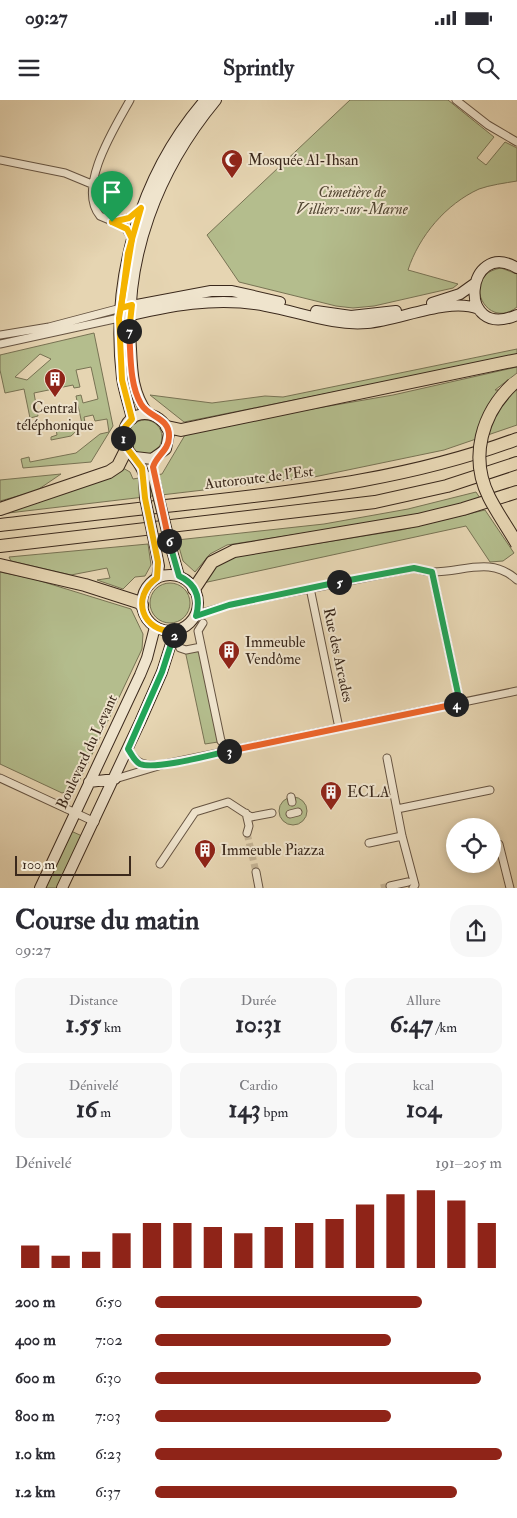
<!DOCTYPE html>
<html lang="fr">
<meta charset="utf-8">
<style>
body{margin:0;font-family:"IM FELL Double Pica",serif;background:#f7f7f7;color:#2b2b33;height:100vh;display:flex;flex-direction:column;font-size:19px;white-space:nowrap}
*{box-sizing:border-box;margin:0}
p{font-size:16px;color:#7c7c81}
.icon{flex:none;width:28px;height:28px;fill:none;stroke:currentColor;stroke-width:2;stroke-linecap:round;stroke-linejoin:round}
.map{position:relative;height:788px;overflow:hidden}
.panel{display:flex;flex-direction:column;background:#fff;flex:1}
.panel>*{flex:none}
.tools{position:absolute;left:446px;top:718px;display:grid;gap:10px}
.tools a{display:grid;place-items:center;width:55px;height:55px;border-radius:50%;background:#fff;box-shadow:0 2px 8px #0003;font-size:25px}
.scale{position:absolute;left:15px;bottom:12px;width:116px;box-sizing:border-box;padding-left:5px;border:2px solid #3b291c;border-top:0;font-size:14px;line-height:18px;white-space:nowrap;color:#3b291c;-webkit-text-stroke:4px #efe4cd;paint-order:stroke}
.pin{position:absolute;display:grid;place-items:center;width:42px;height:42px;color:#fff;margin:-51px -21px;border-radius:50% 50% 50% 0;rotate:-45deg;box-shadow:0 0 5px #0007}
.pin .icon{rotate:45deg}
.km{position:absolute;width:25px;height:25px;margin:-12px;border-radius:50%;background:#222;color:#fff;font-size:14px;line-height:25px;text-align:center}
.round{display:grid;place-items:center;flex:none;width:52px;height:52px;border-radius:20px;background:#f7f7f7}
.head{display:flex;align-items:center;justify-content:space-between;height:85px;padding:0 15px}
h1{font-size:28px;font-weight:800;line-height:38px}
.metrics{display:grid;grid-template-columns:repeat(3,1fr);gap:8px;height:85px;padding:5px 15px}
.metrics div{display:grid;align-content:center;border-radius:12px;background:#f7f7f7;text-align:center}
.metrics b{font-size:25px;font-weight:800}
.metrics small{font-size:14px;font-weight:400}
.metrics p{font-size:14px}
.chart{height:140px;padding:10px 15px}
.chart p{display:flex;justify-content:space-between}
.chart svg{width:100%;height:90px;margin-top:5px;stroke:#8f2418;stroke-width:6}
ul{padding:0 15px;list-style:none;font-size:16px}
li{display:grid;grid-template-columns:80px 60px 1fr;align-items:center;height:38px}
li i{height:12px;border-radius:6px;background:#8f2418}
.status{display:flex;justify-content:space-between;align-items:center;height:35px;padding:0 25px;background:#fff;direction:ltr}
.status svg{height:14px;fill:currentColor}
header{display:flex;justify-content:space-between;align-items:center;height:65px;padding:0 15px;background:#fff;font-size:22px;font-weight:800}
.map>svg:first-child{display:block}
</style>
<div class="status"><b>09:27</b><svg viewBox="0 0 49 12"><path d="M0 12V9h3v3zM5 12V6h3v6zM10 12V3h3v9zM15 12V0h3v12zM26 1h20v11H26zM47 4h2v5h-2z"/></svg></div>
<header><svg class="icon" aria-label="menu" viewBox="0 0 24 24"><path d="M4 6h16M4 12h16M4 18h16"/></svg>Sprintly<svg class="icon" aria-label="search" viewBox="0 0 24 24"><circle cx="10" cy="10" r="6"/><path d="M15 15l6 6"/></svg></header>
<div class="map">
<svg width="517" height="788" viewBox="0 0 517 788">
<rect width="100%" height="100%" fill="#e6d5b2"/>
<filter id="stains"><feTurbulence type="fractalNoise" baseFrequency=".004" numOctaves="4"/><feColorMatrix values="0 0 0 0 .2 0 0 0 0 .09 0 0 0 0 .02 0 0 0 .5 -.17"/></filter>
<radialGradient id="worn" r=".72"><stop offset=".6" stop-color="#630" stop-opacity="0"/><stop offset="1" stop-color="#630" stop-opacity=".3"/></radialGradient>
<path fill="#b4bd8d" stroke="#787354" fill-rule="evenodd" d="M350,0h98l46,37 -17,21 9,7 19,-23 12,6v33c-12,2 -27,4 -38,8 -33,15 -60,47 -71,81l50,14 -5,4 -79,18 -21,2 -17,-2 -97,-24 -32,-47z
M501,168l16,6v33c-31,25 -58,-32 -16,-39z
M94,233l19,93 -22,36 -68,6 -2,-9 8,-2 1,5 46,-9 24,-19 9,-2 -2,-13 -12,2 -2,-6 -9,2 1,6 -14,13 -20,4v-3l6,-2 -1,-6 26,-5 -6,-28 5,-1 2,8 15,-4 -7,-32 -15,3 4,17 -6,1 -1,-3 -39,8 4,23 -8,2 -6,-29 -19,4 -5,-23v-15zM40,254l11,5 -24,21 -12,-3z
M517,249v5l-18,5 -315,63 -34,-27 62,8 53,-7 18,1z
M517,267v6l-22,17h22v35l-73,25 -130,27 -314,37 123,-46 7,4 3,7 29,-5 23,-39 75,-17 133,-23z
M128 337a17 17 0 1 1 34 0a17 17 0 1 1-34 0Z
M61,374l-25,17 -36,10v-21z
M476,392l4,6 -59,17 -194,30 -17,9 -15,18 -12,-11 -6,-21 147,-16 84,-15z
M485,410l29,43 -11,8 -13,1 -24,-36 -263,57 10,-17 20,-9 168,-27z
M148,444l3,21 -6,11 -10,1 -12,12 -26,-9 13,-2 -3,-10 -36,7 -60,-14 -2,-4z
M0,472l34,7 97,30 12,25 -1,15 -66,139 -14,5 -62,-29z
M150 503a20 20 0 1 1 40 0a20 20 0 1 1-40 0Z
M199,549l19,93 -13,2 -19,-89 -1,-3z
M279 711a14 14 0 1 1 28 0a14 14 0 1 1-28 0Z
M71,731l11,5 -24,52h-13z"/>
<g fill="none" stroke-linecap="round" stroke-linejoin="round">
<path stroke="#c4b394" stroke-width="7" stroke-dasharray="7 3.5" stroke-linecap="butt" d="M247,733l9,39
M381,788l9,-2"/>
<g stroke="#665442" stroke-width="9">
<path id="street" d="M130,0c-15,27 -54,88 -30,116l24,10 8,13
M456,0l32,25 29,17
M0,60l65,13 29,12
M114,121l15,-3 12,-10
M0,235l49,-8 72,-19
M0,244l119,-26
M432,472l28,131
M310,488l29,140
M195,515l34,-10 185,-37c6,2 13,4 19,4 31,0 58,-16 84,8
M203,523l-5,8 23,110 4,4
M180,548l6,2 15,-3
M128,649c8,14 13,16 29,16
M387,658l15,78 13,49 -2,3
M0,678l95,44
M115,679l50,-15 352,-73
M291,697l1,5
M397,709l93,-19
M246,713l3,13 -2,7
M290,714l8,-2
M369,743l33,-7
M499,744l11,44
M160,764l35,-52 33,-10 23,15 21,-4
M256,772l3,16
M390,786l18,-4"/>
</g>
<g stroke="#3b291c" stroke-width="12">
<path id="secondary" d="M517,168c-51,-31 -62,74 0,47
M432,203l28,-9 14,-10
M121,208l90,-17h21l48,11
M316,211l35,5 45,-5
M119,218c48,-12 98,-22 147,-12 34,6 67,20 101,17 34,-3 81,-26 112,-14
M148,314c-15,-20 -16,-41 -17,-65 -7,-92 27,-179 85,-249
M132,319c-3,-14 -8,-27 -10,-41 -12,-99 18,-203 83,-278
M135,357l17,2 14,-10 3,-16c-7,-25 -43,-26 -46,2 -1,16 17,23 21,40
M170,444l9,32
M155,446l4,20 -2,12
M142 503a28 28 0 1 1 56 0a28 28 0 1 1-56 0Z
M89,682l26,-3
M40,788l100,-213 7,-17 8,-31
M62,788l78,-166 22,-50 13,-41"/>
</g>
<g stroke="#3b291c" stroke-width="14">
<path id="highway" d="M167,327l14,3 336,-70
M0,409l109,-37 9,-6 9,-18
M0,425c68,-8 135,-16 203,-23 108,-12 212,-25 314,-63
M0,446l375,-44 72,-16 70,-23
M0,465l85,20 53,17 4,3
M194,489l18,-27 22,-11 184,-31 45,-11 54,-17"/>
</g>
<use href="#street" stroke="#efe4cd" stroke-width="7"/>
<use href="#secondary" stroke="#efe4cd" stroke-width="10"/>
<use href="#highway" stroke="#e6d5b2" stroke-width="12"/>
<g stroke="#3b291c" stroke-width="12" stroke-linecap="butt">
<path id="secondary-bridge" d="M153,374l17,70
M144,375l1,23 10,48"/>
</g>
<g stroke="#3b291c" stroke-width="14" stroke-linecap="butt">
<path id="highway-bridge" d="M513,284c-31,29 -44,73 -24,113 8,16 19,31 28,47"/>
</g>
<use href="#secondary-bridge" stroke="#efe4cd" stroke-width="10"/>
<use href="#highway-bridge" stroke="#e6d5b2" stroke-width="12"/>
</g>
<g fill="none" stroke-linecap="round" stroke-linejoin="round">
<g stroke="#fff" stroke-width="10">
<path id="split-1" d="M112,122l15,7 5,10 -13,79 3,62 10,39 -7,8 -2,11"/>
</g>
<g stroke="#fff" stroke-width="10">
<path id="split-2" d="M123,338l4,10 15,20 3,30 13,64 -1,16c-27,19 -15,55 18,53l-1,4"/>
</g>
<g stroke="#fff" stroke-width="10">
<path id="split-3" d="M174,535l-12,37 -34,77c4,6 6,12 12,15 16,6 70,-9 89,-13"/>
</g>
<g stroke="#fff" stroke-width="10">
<path id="split-4" d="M229,651l227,-47"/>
</g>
<g stroke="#fff" stroke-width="10">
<path id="split-5" d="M339,482l75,-14 18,4 28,131 -4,1"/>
</g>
<g stroke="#fff" stroke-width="10">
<path id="split-6" d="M169,441l10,35c17,8 22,22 17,40l33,-11 110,-23"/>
</g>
<g stroke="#fff" stroke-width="10">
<path id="split-7" d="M129,231c2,23 0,52 12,73 8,14 29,13 28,33 0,13 -13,19 -16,30l16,74"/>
</g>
<g stroke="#fff" stroke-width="10">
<path id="split-8" d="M112,122l17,-4 12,-10 -13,45 -7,55 11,-3 -3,26"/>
</g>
<use href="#split-1" stroke="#f5b400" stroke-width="6"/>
<use href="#split-2" stroke="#f5b400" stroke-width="6"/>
<use href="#split-3" stroke="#22a559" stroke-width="6"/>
<use href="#split-4" stroke="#f0652b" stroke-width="6"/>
<use href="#split-5" stroke="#22a559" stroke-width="6"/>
<use href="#split-6" stroke="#22a559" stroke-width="6"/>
<use href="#split-7" stroke="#f0652b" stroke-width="6"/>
<use href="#split-8" stroke="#f5b400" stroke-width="6"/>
</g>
<defs>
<g id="mosque-pin" transform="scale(1.125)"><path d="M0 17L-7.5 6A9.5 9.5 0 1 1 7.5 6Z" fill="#8f2418" stroke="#efe4cd"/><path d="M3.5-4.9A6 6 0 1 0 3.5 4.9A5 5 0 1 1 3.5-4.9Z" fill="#fff"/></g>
<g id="building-pin" transform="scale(1.125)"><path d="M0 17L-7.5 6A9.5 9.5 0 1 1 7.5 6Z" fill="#8f2418" stroke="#efe4cd"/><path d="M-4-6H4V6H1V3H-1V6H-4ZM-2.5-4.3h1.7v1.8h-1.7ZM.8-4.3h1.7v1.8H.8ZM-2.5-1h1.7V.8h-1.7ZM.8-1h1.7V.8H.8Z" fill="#fff"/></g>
</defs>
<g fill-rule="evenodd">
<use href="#mosque-pin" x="232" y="60"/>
<use href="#building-pin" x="55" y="279"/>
<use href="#building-pin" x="229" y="551"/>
<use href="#building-pin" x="331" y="692"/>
<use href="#building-pin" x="205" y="750"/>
</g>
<g text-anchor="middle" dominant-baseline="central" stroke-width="4" stroke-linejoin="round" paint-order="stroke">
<g font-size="15" fill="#3b291c" stroke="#efe4cd" text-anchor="start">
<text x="248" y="60">Mosquée Al-Ihsan</text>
<text x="55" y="308" text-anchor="middle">Central<tspan x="55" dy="17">téléphonique</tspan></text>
<text x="245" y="542">Immeuble<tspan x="245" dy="17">Vendôme</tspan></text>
<text x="347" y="692">ECLA</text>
<text x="221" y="750">Immeuble Piazza</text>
</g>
<g font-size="15" font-style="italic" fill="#534733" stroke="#efe4cd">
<text x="352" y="92">Cimetière de<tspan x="352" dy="17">Villiers-sur-Marne</tspan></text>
</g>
<g font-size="15" fill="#3b291c" stroke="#efe4cd">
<text transform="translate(259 378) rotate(-7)">Autoroute de l’Est</text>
<text transform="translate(338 555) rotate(78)">Rue des Arcades</text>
<text transform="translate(87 652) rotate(-65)">Boulevard du Levant</text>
</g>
</g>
<rect width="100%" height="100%" filter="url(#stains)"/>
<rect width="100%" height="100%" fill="url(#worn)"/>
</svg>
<div class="tools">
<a><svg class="icon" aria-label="locate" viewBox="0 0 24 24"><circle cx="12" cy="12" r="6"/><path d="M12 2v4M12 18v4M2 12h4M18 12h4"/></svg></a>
</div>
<div class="scale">100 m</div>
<div class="pin" style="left:112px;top:122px;background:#1e9e55"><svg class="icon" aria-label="arrive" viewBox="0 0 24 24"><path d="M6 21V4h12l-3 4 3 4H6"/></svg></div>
<b class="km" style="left:123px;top:338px">1</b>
<b class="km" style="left:174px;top:535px">2</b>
<b class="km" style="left:229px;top:651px">3</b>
<b class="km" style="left:456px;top:604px">4</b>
<b class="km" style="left:339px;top:482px">5</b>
<b class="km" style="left:169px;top:441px">6</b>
<b class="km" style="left:129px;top:231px">7</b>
</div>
<section class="panel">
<div class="head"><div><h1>Course du matin</h1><p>09:27</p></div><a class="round"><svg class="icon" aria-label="share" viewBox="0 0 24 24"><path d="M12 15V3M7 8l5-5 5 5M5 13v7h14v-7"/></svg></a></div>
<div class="metrics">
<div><p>Distance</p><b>1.55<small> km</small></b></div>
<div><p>Durée</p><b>10:31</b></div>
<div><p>Allure</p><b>6:47<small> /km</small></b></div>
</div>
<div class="metrics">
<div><p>Dénivelé</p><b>16<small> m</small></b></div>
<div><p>Cardio</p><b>143<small> bpm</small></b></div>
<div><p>kcal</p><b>104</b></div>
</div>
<div class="chart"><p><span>Dénivelé</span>191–205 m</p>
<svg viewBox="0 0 160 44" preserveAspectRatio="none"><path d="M5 44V33M15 44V38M25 44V36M35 44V27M45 44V22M55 44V22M65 44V24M75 44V27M85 44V24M95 44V22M105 44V20M115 44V13M125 44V8M135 44V6M145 44V11M155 44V22"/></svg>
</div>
<ul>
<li><b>200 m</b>6:50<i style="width:77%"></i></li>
<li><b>400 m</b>7:02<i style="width:68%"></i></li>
<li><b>600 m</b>6:30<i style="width:94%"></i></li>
<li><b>800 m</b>7:03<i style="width:68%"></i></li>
<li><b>1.0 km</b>6:23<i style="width:100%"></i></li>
<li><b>1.2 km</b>6:37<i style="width:87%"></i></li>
</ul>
</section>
